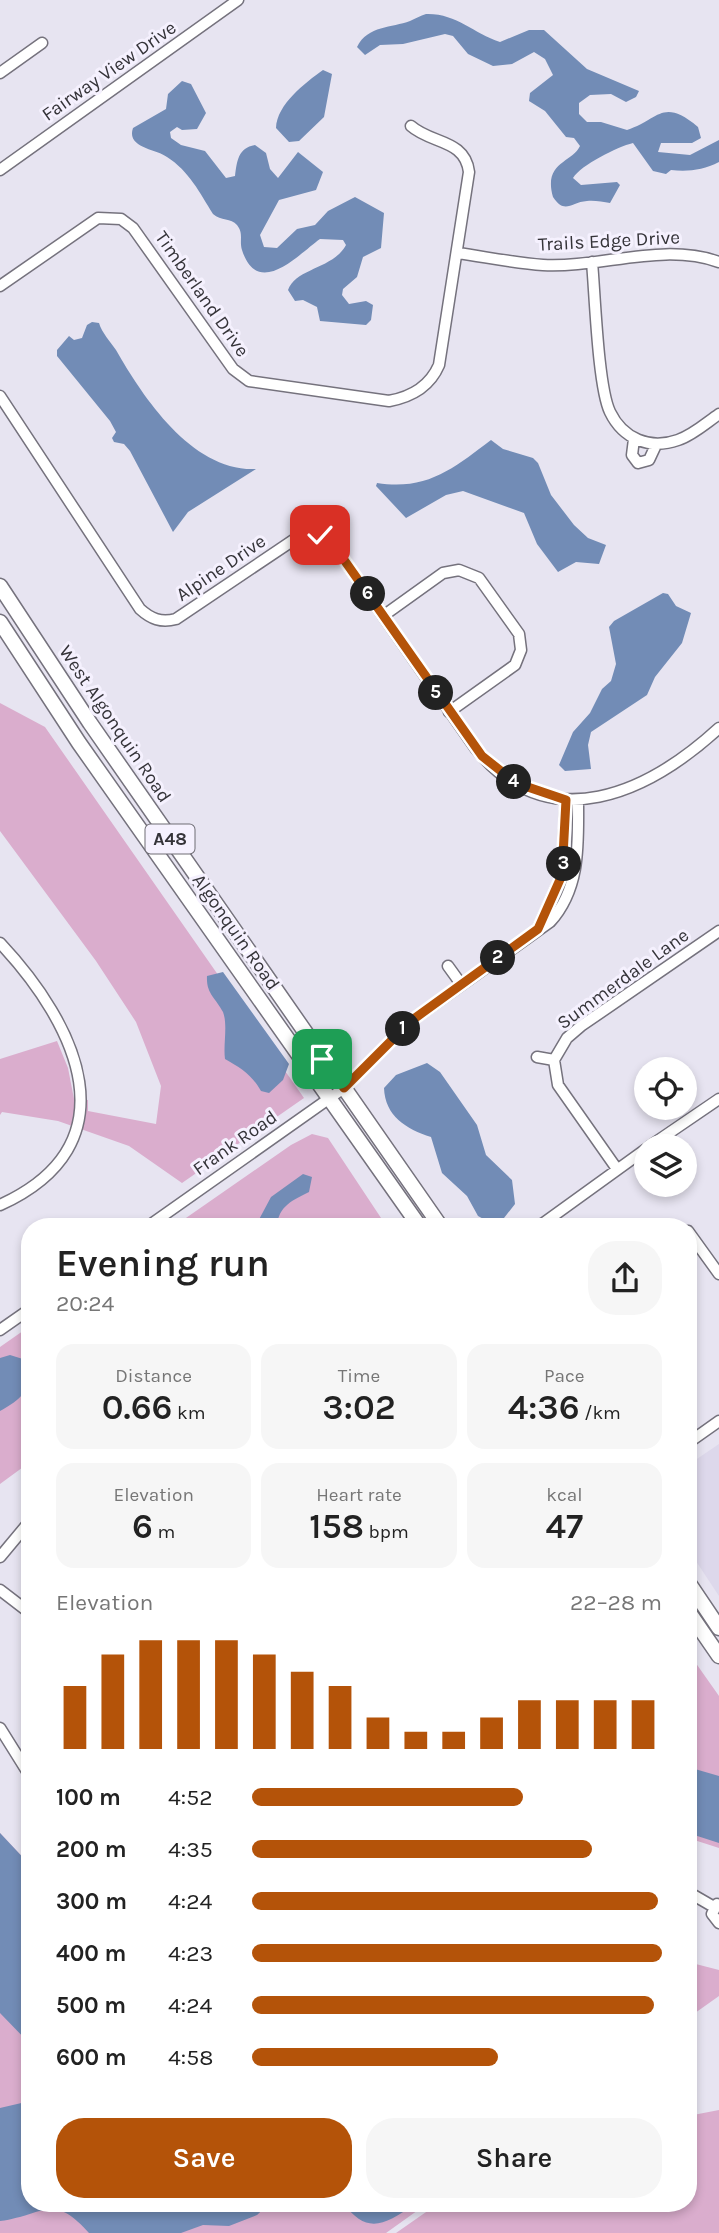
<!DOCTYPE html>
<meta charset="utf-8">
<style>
body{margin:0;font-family:Karla,sans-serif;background:#f6f6f6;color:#222;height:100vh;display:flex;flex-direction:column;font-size:26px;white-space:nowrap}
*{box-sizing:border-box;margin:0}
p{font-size:23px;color:#767676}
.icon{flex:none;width:38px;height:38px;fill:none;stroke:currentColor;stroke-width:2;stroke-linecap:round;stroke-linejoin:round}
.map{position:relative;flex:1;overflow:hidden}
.drawer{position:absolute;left:21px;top:1218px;width:676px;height:994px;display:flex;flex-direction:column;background:#fff;border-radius:28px;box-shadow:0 4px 10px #0003}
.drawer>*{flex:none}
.controls{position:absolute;left:634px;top:1057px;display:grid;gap:14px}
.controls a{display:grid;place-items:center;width:63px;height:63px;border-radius:50%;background:#fff;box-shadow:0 4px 10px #0003;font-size:35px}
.pin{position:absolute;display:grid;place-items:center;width:60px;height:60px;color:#fff;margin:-30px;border-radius:14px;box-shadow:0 4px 10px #0006}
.km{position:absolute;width:35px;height:35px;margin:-18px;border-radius:50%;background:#222;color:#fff;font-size:19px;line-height:35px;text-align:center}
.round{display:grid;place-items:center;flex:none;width:74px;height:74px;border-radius:28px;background:#f6f6f6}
.overview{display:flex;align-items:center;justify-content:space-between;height:119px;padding:0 35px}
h1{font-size:38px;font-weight:600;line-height:52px}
.figures{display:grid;grid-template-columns:repeat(3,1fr);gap:10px;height:119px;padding:7px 35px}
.figures div{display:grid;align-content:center;border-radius:18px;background:#f6f6f6;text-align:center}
.figures b{font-size:35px;font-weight:600}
.figures small{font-size:19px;font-weight:400}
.figures p{font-size:19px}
.chart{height:196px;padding:14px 35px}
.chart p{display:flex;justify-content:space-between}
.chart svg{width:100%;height:126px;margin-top:7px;stroke:#b45309;stroke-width:6}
.button{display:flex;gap:14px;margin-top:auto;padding:14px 35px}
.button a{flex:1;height:80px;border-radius:28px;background:#b45309;color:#fff;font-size:28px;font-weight:600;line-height:80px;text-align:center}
.button a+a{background:#f6f6f6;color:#222}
ul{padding:0 35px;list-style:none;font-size:23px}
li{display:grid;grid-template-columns:112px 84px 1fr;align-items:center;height:52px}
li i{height:18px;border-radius:9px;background:#b45309}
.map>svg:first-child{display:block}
</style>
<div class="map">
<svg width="719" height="2233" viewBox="0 0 719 2233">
<rect width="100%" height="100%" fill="#e7e4f1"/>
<path fill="#ddd8eb" d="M719,1444v152l-31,-47v-84z"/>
<path fill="#daadcd" d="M0,703l45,24 259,371 -122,85 -53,-37 -71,-25 -56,-9 -2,3v-56l57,-18 11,27 6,31 14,1v11l68,13 5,-38 -25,-64 -40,-61 -96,-130z
M312,1134l16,4 59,89h-214l118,-82z
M30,1326v136l-30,22v-137z
M688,1652l31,44v152l-31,-10z
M0,1833l30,32v338h105l23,8 15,-8h255l-42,30h-386z
M688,1962l31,8v26l-31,22z
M719,2110v123h-323l43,-30h249v-87z"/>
<path fill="#728cb6" d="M426,14c30,-1 47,19 74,28l29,-12h15l43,39 52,22 -3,6 -10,5 -15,-8 -21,1 -11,8v11l8,8h14l26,8c32,-10 35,-33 71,-3l3,11 -9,5h-31l-3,9 32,3 29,-15v22c-16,8 -31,10 -48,8l-5,4 -13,-3 -20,-28c-16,4 -52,22 -60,35l8,7 36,-3 3,3 -10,18c-7,-1 -16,-3 -23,-2 -16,1 -22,14 -34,-4 -10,-35 19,-34 27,-51l-6,-8 -8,-1 -21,-26 -16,-10 1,-8 23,-18 -8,-16 -11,-7 -22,12 -19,2 -25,-12 -15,-18 -8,-2 -42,10 -23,1 -15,10 -8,-8c11,-22 35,-19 53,-26 6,-3 10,-5 16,-7z
M323,70l9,4 -8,43 -25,24 -10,1 -13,-14c1,-24 29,-45 47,-58z
M182,81l9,3 15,29 -9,16 -15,1 -5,-3 -7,5 1,6 10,7 24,6 21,27 9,-2c2,-15 3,-28 20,-31l11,8 4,16 8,9 20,-26 25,20 -7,18 -37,10 -19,35 4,12 13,1 20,-19 18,-4 13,-14 27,-14 29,16 -3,35 -18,9 -6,20 -14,12 -1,6 7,9 17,-3 7,4 -2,15 -5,5 -46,-4 -3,-14 -14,-7 -8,1 -7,-11c8,-22 45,-21 58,-45l-3,-5 -23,-1c-20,14 -62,61 -78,11 -3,-10 2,-16 -5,-25 -6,-7 -16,-4 -24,-11 -13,-21 -24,-43 -46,-57 -11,-8 -41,-9 -34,-29l33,-19 2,-15z
M92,322l7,1c3,10 11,18 17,27 28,49 77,122 140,119l-68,43 -15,20 -43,-81 -6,-7 -10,-2 -2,-4 4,-6 -6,-11 -53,-65v-6l12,-14 5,4 8,-2 5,-13z
M491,440l12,9 30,9 5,5 13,32 23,30 14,13 18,7 -7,19 -23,-2 -18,10 -21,-28 -13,-31 -61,-22 -17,4 -40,23 -30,-32 1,-3c50,8 77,-15 114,-43z
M663,593l5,1 8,12 15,7 -9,30 -27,34 -8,18 -56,37 -3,13 3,24 -26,2 -6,-6 14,-33 17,-19 12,-24 9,-8 5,-17 -7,-37 5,-6z
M223,972l66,92 -6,16 -14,13 -8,-2c-9,-16 -20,-23 -36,-32 -2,-14 3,-34 -2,-47 -7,-14 -17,-18 -16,-36z
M427,1063l13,9 37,53 9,30 26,25 3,24 -11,14 -17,3 -9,-5 -11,-20 -25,-23 -11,-36c-25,-8 -46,-21 -47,-49l12,-13z
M303,1174l9,3 -3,15c-16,8 -31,14 -32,35h-22l16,-30z
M10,1355l16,5c13,25 -6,40 -26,51v-53z
M688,1767l31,9v67l-31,-10z
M0,1833l30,32v179l-30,-31z
M30,2101v102h105l23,8 15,-8h97l-13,12 -28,11 -26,-1 -22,8h-92c-36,-41 -45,-18 -89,-12v-113z
M343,2203h73c-34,25 -50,30 -73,0z"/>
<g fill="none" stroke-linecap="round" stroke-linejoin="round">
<g stroke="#75727d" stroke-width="13">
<path id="minor" d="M0,73l42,-30
M0,170l238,-170
M458,253c28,4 57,10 85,12 59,3 119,-23 176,-3
M592,262c3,33 6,125 18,150 13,27 40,38 68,28 15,-5 28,-17 41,-26
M0,286l98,-68 23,1 12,9 100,141 16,12 140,20c22,-4 41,-15 50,-36l30,-193c-4,-33 -38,-28 -58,-46
M0,396l140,213c11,10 21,14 36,10l122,-82 22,-2 15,12 141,202c74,91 173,43 243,-21
M634,439l-2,16 6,8 11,-3 7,-15
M383,616l60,-43 16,-3 20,8 40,56 2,16 -6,15 -66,47
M538,929l24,-54 4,-75
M0,943c77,82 134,201 0,262
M448,966l13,18
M537,1057l17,3 13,-22 14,-12 138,-95
M554,1060l4,25 59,84
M650,1146l69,-47
M147,1227l197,-139 67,-67 139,-99c31,-34 28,-79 28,-121
M527,1227l14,-3
M538,1227l108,-78
M688,1231l31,43
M0,1330l30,-21
M688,1443l31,-22
M0,1557l30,-36
M0,1590l30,23
M0,1728l30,48
M688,1892l26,15
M717,1904l-5,10 7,9"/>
</g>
<g stroke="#75727d" stroke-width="17">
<path id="major" d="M0,586l90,137 351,504
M0,622l79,121 341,484
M688,1582l31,46
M688,1611l31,45"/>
</g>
<use href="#minor" stroke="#fff" stroke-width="10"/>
<use href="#major" stroke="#fff" stroke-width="14"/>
</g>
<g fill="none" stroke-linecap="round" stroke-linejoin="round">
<g stroke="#fff" stroke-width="14">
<path id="route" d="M320,535l15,12 147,209 34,27 50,17 -4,75 -24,54 -127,92 -67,67 -22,-29"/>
</g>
<use href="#route" stroke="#b45309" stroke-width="9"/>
</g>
<g text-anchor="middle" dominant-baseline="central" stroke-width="6" stroke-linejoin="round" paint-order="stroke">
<rect fill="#f5f1fe" stroke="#6f6d74" stroke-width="2" x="145.5" y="824.5" width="49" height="29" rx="5"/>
<g font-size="18" font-weight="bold" fill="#353439">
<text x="170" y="839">A48</text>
</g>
<g font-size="19" fill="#353439" stroke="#f5f1fe">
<text transform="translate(109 71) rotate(-35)">Fairway View Drive</text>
<text transform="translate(609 241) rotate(-3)">Trails Edge Drive</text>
<text transform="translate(202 294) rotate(55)">Timberland Drive</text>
<text transform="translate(221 568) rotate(-34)">Alpine Drive</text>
<text transform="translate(115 724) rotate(56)">West Algonquin Road</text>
<text transform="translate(236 932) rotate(55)">Algonquin Road</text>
<text transform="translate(623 979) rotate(-36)">Summerdale Lane</text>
<text transform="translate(235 1143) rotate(-35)">Frank Road</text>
</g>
</g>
</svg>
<div class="controls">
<a><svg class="icon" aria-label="locate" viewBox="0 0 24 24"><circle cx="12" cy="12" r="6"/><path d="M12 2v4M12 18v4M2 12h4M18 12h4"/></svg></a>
<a><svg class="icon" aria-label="layers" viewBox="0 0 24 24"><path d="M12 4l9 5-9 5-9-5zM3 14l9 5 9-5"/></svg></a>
</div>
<div class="pin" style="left:322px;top:1059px;background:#1e9e55"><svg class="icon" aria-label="arrive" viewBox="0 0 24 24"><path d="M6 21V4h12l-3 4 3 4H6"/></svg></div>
<div class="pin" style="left:320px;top:535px;background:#d93025"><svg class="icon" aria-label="check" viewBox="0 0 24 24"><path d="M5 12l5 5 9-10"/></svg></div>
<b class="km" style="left:403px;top:1029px">1</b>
<b class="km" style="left:498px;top:958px">2</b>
<b class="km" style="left:564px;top:864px">3</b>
<b class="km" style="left:514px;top:782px">4</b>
<b class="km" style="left:436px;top:693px">5</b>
<b class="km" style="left:368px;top:594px">6</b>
<section class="drawer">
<div class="overview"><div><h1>Evening run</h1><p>20:24</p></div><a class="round"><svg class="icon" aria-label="share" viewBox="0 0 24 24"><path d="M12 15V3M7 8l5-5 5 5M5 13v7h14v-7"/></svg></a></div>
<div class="figures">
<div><p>Distance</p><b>0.66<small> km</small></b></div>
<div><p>Time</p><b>3:02</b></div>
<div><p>Pace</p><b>4:36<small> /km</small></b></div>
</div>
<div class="figures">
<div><p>Elevation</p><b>6<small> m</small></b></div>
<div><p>Heart rate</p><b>158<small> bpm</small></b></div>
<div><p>kcal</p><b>47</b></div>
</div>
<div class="chart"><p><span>Elevation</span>22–28 m</p>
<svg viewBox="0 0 160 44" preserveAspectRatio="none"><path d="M5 44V22M15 44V11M25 44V6M35 44V6M45 44V6M55 44V11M65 44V17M75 44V22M85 44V33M95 44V38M105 44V38M115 44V33M125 44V27M135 44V27M145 44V27M155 44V27"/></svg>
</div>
<ul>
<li><b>100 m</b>4:52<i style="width:66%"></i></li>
<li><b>200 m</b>4:35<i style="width:83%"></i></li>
<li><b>300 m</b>4:24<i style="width:99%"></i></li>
<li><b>400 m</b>4:23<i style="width:100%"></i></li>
<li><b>500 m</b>4:24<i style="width:98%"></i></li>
<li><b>600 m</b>4:58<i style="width:60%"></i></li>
</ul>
<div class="button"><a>Save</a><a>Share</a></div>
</section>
</div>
